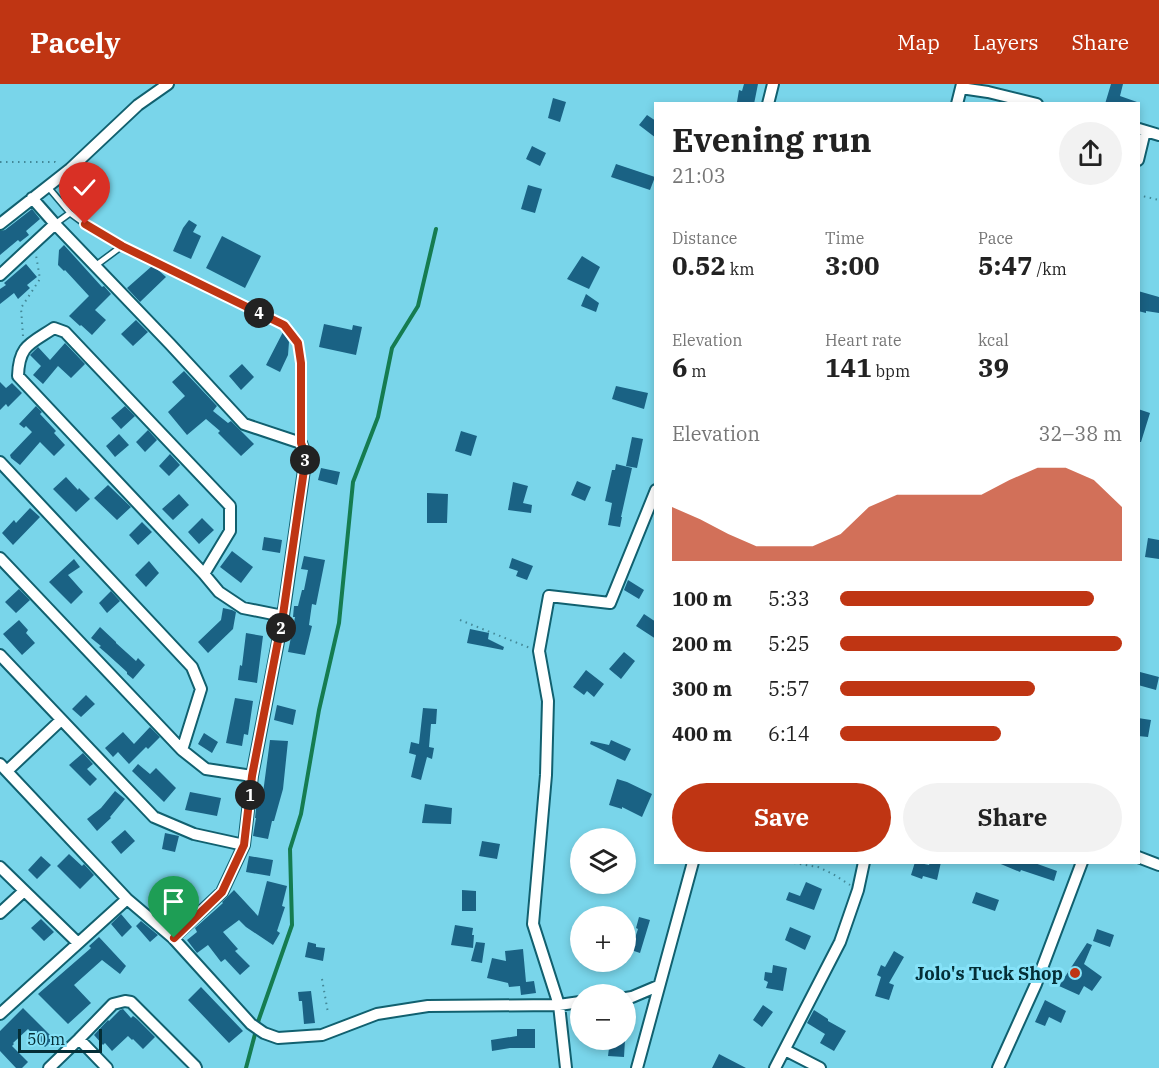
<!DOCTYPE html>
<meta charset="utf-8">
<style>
body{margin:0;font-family:"IBM Plex Serif",serif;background:#f2f2f2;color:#222;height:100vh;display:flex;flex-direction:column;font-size:22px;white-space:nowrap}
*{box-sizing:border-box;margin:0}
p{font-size:20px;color:#767676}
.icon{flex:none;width:33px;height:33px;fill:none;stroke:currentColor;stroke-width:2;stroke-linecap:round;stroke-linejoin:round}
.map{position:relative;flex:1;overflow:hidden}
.side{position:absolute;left:654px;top:18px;width:486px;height:762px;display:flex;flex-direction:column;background:#fff;border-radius:0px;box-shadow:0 3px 9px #0003}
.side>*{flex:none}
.controls{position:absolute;left:570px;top:744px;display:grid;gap:12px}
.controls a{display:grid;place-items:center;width:66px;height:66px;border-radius:50%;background:#fff;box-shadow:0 3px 9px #0003;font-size:30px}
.scale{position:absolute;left:18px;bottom:15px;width:84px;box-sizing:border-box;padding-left:6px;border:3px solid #042e36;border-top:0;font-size:16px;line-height:21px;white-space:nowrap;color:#042e36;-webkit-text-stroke:4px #86e2f8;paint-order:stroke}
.pin{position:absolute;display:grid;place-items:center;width:51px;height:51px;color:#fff;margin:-62px -26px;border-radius:50% 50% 50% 0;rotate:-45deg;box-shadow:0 0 6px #0007}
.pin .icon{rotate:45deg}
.km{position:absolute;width:30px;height:30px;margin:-15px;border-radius:50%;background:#222;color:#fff;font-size:16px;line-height:30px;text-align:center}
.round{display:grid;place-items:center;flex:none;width:63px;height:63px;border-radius:32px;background:#f2f2f2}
.overview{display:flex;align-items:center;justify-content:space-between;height:102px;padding:0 18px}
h1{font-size:33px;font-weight:800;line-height:45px}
.figures{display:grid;grid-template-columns:repeat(3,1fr);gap:9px;height:102px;padding:6px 18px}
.figures div{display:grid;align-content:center}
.figures b{font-size:26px;font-weight:800}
.figures small{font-size:16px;font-weight:400}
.figures p{font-size:16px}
.chart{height:168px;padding:12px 18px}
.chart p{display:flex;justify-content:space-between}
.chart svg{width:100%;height:108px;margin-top:6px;fill:#bf3513;opacity:.7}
.button{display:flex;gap:12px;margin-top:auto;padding:12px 18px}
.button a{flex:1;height:69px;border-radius:36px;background:#bf3513;color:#fff;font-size:24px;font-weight:800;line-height:69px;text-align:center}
.button a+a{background:#f2f2f2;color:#222}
ul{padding:0 18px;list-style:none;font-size:20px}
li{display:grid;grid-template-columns:96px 72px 1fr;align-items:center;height:45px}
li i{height:15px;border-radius:8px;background:#bf3513}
header{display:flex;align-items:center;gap:36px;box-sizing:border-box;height:84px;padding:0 30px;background:#bf3513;color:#fff}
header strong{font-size:28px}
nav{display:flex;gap:33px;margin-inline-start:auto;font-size:21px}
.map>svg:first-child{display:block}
</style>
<header>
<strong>Pacely</strong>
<nav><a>Map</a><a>Layers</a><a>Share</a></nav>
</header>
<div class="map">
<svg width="1159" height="984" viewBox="0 0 1159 984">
<rect width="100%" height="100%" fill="#79d5ea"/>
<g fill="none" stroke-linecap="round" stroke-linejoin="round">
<path stroke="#157c50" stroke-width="4" d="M246,984l13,-49 33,-94 -2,-76 11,-35 18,-104 20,-87 14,-141 25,-65 14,-69 26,-42 18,-77"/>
</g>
<path fill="#1a6284" d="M744,0h14l-4,20 -17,-2 2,-12 3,1z
M1111,0h12l-3,12 17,6 -1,2h-31z
M553,14l13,4 -6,20 -12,-4z
M647,31l9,6v17l-17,-13z
M532,62l14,7 -6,13 -14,-7z
M616,80l39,13 -5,13 -39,-13z
M528,101l14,4 -7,24 -14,-4z
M32,125l8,10 -14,12 3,4 -9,7 -2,-2 -18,15v-24l5,-1z
M189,136l8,5 -4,7 8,4 -10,23 -18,-8 10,-23z
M222,152l39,20 -16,32 -39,-20z
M64,161l38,42 2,-1 7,8 -16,16 11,10 -14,15 -11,-10 -1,1 -11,-10 20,-20 -24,-26 -1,1 -6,-6 1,-15z
M582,172l18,11 -11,22 -22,-10z
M26,180l11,13 -10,8 3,3 -12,11 -4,-6 -14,11v-15l6,-4 -2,-2z
M152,182l5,3 9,8 -26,25 -13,-14z
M1138,207l21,6v16l-13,-2v2l-8,-2z
M586,210l13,9 -3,9 -15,-6z
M136,236l12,12 -15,14 -12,-12z
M324,240l28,6 1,-5 9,2 -6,28 -37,-8z
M283,248l6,10 -1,13 -8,17 -14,-7z
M65,259l20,21 -14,14 -13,-12 -15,18 -10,-9 8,-9 -11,-11 8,-8 12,13z
M242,280l12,13 -13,13 -12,-14z
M184,287l33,35 -4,5 15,12 3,-2 23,23 -13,12 -23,-23 2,-2 -14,-12 -19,16 -19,-23 17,-16 -13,-14z
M0,298l6,6 6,-5 10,10 -14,14 -2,-3 -6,6z
M616,302l32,7 -4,16 -32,-10z
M36,322l6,6 -2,2 16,17 -2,2 11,12 -11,11 -14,-14 -20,23 -9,-7 -1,-3 22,-23 -6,-6 -2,2 -5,-4z
M125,322l10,10 -14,13 -10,-11z
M1138,325l12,4 -9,29h-3z
M148,346l9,10 -12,12 -9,-10z
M461,347l16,5 -6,20 -16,-5z
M119,350l10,11 -14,12 -9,-11z
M632,353l11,2 -6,29 -11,-2z
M170,370l10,11 -11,11 -10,-10z
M616,380l16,4 -11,49h1l-2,10 -12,-2 4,-22 -7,-2 7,-31h3z
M321,384l19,4 -3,13 -19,-5z
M66,393l12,13 1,-2 11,11 -14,13 -23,-23z
M577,397l14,6 -6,14 -14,-6z
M513,398l15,4 -5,17 9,2 -1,8 -23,-3z
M108,401l23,22 -14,13 -23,-22z
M427,409l21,1 -1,29h-20z
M179,410l10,11 -16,15 -11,-11z
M30,424l10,9 -27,28 -11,-12 12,-13 2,3z
M202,434l12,12 -15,14 -11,-12z
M142,438l10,10 -14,13 -9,-10z
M264,453l18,3 -2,13 -18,-3z
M1148,454l11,2v19l-14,-2z
M232,467l21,16 -12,16 -21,-16z
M304,472l21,4 -9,45 -4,-1 -3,21 3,1 -7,29 -17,-3 7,-35h-2l1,-11h4l4,-16h2l4,-20 -7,-1z
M512,474l21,8 -6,14 -11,-4 2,-5 -9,-3z
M74,475l6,8 -12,8 15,17 -12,12 -22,-22z
M149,477l10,12 -13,14 -11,-12z
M628,496l16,10 -5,9 -15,-9z
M19,505l11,11 -14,13 -11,-11z
M111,507l9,10 -13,12 -8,-10z
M223,524l9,2 4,2 -3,17 -25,24 -10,-11 23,-22z
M644,530l12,8v17l-20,-13z
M19,536l9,10 -2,3 9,10 -13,12 -19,-21z
M100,543l16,15v1l20,18 2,-3 7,7 -12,14 -6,-5v-2l-21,-19 -7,-6 2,-1 -10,-8z
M470,545l19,4 -1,6 16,8 -1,3 -36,-7z
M246,549l17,3 -6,47 -19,-3 2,-15 2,1z
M624,568l11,9 -14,18 -12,-10z
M586,586l18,14 -10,13 -7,-6 -3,4 -11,-8z
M1140,588l19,5 -3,13 -18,-5z
M86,611l9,9 -14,13 -9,-8z
M235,614l18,3 -5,34 -4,-1 -2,12 -16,-3z
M277,621l19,5 -3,15 -19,-5z
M423,624l14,1 -1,15h-5l-2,23 5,1 -2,11 -5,-2 -6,23 -10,-3 5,-22 -7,-2 2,-11 8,2z
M1138,634l13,2 -3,17 -10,-1z
M150,643l10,10 -12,12 -2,-2 -17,17 -11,-12 -5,5 -8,-9 18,-16 11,12z
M204,649l14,9 -6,11 -14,-9z
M270,656l18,1 -5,48 -9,32h-2l-4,18 -15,-3 3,-18h-1l2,-17 2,-9 4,1z
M611,656l20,9 -6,12 -35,-17 1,-3 18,4z
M83,669l10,11 -6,5 10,10 -7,7 -21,-21z
M138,680l12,10 6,-6 20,20 -12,14 -32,-31z
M617,695l10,3 25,12 -10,23 -20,-10v2l-13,-4z
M115,707l10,8 -15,18 1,1 -14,13 -10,-12 14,-11z
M190,708l31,6 -4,18 -32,-6z
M425,720l27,4 -1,16 -29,-1z
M125,746l10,11 -14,13 -10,-12z
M165,749l14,3 -4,16 -13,-3z
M482,757l18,3 -3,15 -18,-3z
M69,770l13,12 2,-2 10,11 -14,14 -23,-23z
M41,772l10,9 -14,14 -9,-9z
M249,772l24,4 -3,16 -24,-4z
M915,778l14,3 1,-3h11l-4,18 -14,-4 -1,3 -11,-4z
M996,778h36l25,9 -3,10 -33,-11 -1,2z
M267,797l20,5 -5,20 3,1 -8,24 3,2 -7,12 -27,-18 -7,-7 -16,12 15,17 -3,2 15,15 -10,9 -15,-16 -4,3 -13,-17 -11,8 -10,-13 10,-8 -2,-4 28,-25 -1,-1 12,-12 24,26z
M806,798l16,7 -8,21 -28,-10 3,-8 11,4z
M462,806l14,1v20h-14z
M168,807l10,12 -11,9 -11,-12z
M976,808l23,8 -4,11 -23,-8z
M121,830l11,13 -10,10 -11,-13z
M639,833l11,3 -10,33 -9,-3 7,-21 -2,-1z
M41,835l13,13 -10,9 -13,-13z
M141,837l17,14 -8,7 -14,-16z
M455,841l18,3 -1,7h2l-1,13 -22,-3z
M790,843l21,9 -6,14 -20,-10z
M1097,845l17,6 -4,12 -17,-6z
M99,853l27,29 -6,8 -18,-14 -28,25 17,18 -23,21 -30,-30 53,-46 -2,-2z
M308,858l8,2v3l9,1 -2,13 -18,-4z
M476,858l9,1 -3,20 -11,-2z
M1087,859l5,2 -8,19 18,13 -10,14 -8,-5 -5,9 -20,-9z
M523,865l3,33 8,-1 2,12 -15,2 -1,-9 -11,1 -1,-4 -21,-5 5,-20 14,3 -1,-10z
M894,867l10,6 -15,26 5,2 -5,15 -14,-4 6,-19 -4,-2 4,-10 4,2z
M773,881l14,3 -4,23 -17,-3 2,-6 -4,-2 1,-8 7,1z
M201,903l42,44 -14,12 -41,-43z
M311,907l4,32 -11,1 -2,-23h-3l-1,-9z
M1045,916l21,11 -5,12 -12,-6 -4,9 -10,-4z
M763,921l10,7 -11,15 -9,-7z
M23,924l31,31 -9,8 -17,-18 -15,14 1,1 -2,2 16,16 -6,6h-6l-16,-17v-20z
M123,925l8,9 2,-2 4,3 18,18 -12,12 -10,-10 -1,1 -4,-4 -16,15 -7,-8 -2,2 -9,-10 14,-15 1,1 11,-11z
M814,926l14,9v2l18,10 -12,20 -14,-8 5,-9 -18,-11z
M517,945h18v19h-25l-18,3 -1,-11 26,-4z
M610,956h15l-1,17 -16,-1z
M719,970l27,14h-34z"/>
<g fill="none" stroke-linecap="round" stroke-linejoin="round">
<g stroke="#11606f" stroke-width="8">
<path id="lane" d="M48,103l22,26 15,11 37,22 162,79 14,18 3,20v80
M55,140l15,-11
M95,182l27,-20"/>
</g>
<g stroke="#11606f" stroke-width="14">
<path id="street" d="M961,4l27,4 49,12
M768,20l5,-20
M957,20l5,-20
M1139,45l20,6
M1138,76l7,-29
M32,114l23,26 115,120 74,80 57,19 5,13 -23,160 -31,160 -8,69 -22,47 -49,46
M0,140l70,-55 68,-64 30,-21
M0,191l55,-51
M0,378l192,205 9,22 -19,61
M0,474l182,192 24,19 46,7
M204,490l26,-43v-25l-165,-174 -11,-4c-24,16 -35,17 -36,48l186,198 15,18 24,16 40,8
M0,571l154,162 40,17 50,11
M0,680l127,135 46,39 78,86 13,9 14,5 44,-3 55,-21 51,-8 131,-1 21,-3
M7,687l54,-51
M1138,773l21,8
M0,783l78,76
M0,829l24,-22
M626,914l6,-1 26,-11
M0,930l127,-115
M79,955l28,29
M785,966l35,18
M49,984l30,-29 34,-35 12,-3 6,1 64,64 1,2
M566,984l-7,-63 -26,-81 13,-149 2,-74 -9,-50 10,-55 61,7 46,-113
M637,984l56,-206
M775,984l65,-126 18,-52 6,-28
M998,984l38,-84 46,-122"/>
</g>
<path stroke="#438897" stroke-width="2" stroke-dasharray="1.5 4.5" stroke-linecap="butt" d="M0,78h55l4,2
M1138,111l21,5
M23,252l-2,-28 19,-29 -4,-24
M460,536l70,28
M788,778l30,5 15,7 17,11
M322,895l6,34"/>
<use href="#lane" stroke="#fff" stroke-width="5"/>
<use href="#street" stroke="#fff" stroke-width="10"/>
</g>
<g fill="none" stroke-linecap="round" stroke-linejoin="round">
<g stroke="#fff" stroke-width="12">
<path id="route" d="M85,140l37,22 162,79 14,18 3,20v80l5,13 -23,159 -31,161 -8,69 -22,47 -48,46"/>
</g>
<use href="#route" stroke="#bf3513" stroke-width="8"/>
</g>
<circle fill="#bf3513" stroke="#86e2f8" stroke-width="2" cx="1075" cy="889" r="6"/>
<g text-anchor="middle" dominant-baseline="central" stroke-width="6" stroke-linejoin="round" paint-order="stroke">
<g font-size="18" font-weight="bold" fill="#042e36" stroke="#86e2f8" text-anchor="end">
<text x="1063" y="889">Jolo's Tuck Shop</text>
</g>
</g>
</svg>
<div class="controls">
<a><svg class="icon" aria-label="layers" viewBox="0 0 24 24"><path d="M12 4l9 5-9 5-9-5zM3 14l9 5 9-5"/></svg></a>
<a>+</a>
<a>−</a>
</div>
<div class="scale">50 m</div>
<div class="pin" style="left:174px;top:854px;background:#1e9e55"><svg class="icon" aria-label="arrive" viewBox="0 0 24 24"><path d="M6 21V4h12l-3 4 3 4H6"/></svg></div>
<div class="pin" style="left:85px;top:140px;background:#d93025"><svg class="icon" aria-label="check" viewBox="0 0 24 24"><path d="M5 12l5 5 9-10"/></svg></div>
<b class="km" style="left:250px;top:711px">1</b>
<b class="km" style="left:281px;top:544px">2</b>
<b class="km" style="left:305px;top:376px">3</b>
<b class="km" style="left:259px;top:229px">4</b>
<section class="side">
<div class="overview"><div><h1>Evening run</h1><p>21:03</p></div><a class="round"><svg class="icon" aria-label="share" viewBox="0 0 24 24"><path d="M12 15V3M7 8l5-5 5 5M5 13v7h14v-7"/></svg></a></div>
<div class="figures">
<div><p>Distance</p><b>0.52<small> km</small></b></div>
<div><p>Time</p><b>3:00</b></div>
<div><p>Pace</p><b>5:47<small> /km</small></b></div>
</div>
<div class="figures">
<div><p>Elevation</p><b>6<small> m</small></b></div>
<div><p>Heart rate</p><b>141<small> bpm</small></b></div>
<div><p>kcal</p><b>39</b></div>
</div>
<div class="chart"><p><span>Elevation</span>32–38 m</p>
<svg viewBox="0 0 160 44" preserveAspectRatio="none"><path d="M0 44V22L10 27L20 33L30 38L40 38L50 38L60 33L70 22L80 17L90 17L100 17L110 17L120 11L130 6L140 6L150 11L160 22V44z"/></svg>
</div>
<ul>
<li><b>100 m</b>5:33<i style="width:90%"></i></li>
<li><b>200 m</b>5:25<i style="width:100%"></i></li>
<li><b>300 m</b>5:57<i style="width:69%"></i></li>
<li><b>400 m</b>6:14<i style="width:57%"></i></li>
</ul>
<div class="button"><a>Save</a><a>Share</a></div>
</section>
</div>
